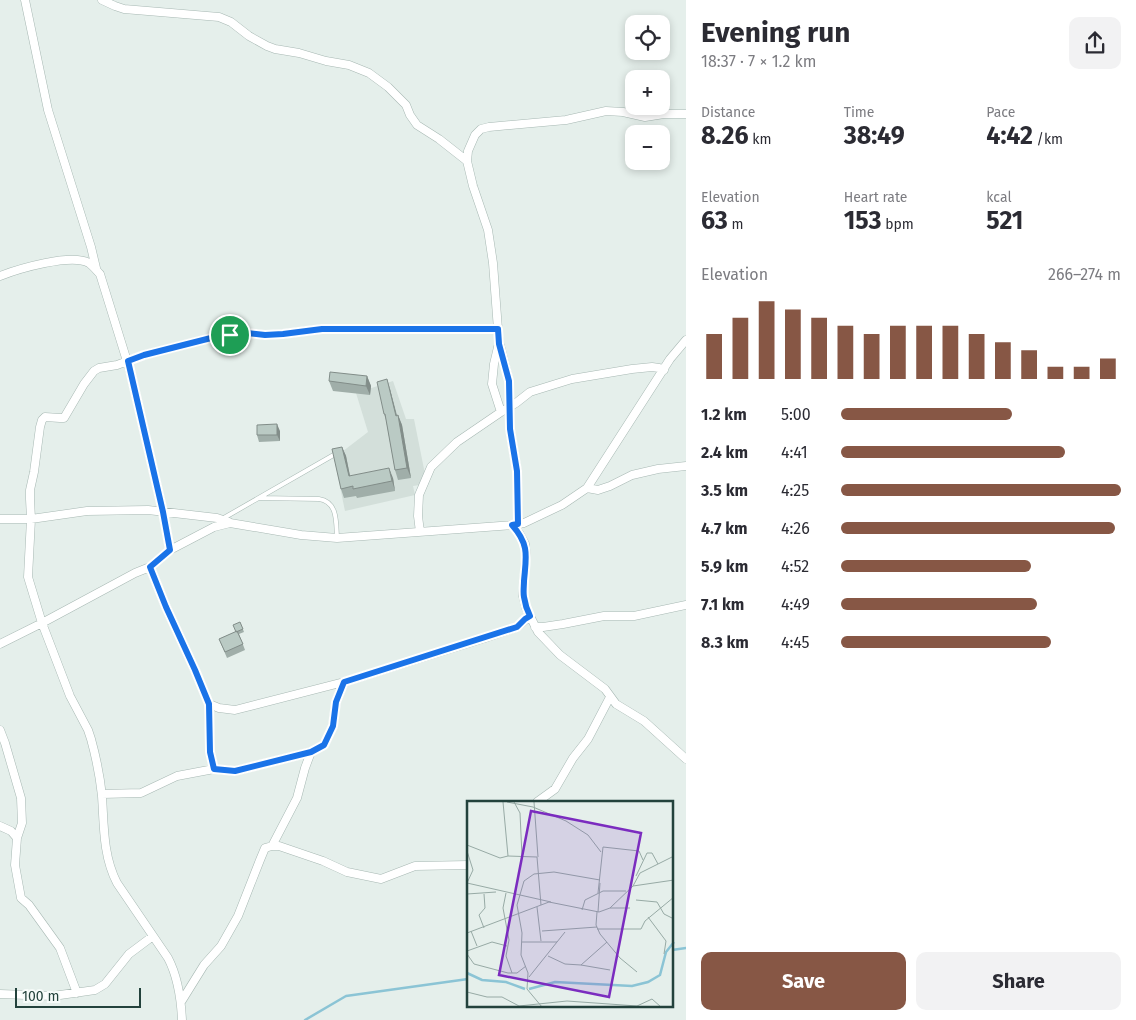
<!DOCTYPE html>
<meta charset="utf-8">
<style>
body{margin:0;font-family:"Fira Sans",sans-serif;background:#f2f2f3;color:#2b2b33;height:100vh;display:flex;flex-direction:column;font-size:19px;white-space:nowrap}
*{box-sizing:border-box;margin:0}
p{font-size:16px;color:#7c7c81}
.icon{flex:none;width:28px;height:28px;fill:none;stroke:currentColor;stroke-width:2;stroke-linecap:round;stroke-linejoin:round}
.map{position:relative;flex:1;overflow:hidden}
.sheet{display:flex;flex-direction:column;background:#fff;width:450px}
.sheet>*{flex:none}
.controls{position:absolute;left:625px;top:15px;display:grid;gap:10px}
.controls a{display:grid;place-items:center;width:45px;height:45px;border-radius:10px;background:#fff;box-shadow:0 2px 8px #0003;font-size:25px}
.scale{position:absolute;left:15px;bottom:12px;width:126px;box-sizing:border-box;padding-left:5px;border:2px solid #23423c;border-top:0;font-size:14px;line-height:18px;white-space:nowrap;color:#23423c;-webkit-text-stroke:4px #f6fbf9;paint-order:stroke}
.pin{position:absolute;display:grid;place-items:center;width:42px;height:42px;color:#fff;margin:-21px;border:2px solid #fff;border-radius:50%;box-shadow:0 1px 5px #0007}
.round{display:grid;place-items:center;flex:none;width:52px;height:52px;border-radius:10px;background:#f2f2f3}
.summary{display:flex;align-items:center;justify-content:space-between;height:85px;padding:0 15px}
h1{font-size:28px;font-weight:700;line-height:38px}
.stats{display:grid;grid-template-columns:repeat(3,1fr);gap:8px;height:85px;padding:5px 15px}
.stats div{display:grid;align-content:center}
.stats b{font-size:25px;font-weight:700}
.stats small{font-size:14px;font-weight:400}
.stats p{font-size:14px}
.chart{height:140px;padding:10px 15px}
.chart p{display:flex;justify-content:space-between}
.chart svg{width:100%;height:90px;margin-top:5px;stroke:#875745;stroke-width:6}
.action{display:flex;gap:10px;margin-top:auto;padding:10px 15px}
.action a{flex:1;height:58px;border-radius:10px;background:#875745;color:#fff;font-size:20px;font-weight:700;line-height:58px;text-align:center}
.action a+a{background:#f2f2f3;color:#2b2b33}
ul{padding:0 15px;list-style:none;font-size:16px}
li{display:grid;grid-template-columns:80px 60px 1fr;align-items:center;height:38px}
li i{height:12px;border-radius:6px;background:#875745}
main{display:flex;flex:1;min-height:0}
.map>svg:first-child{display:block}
</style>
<main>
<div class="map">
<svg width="686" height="1020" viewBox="0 0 686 1020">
<rect width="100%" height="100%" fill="#e5efeb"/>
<path fill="#d3dfda" d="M393,381l13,38h8l13,65 -14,2 2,9 -70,16 -11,-53 34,-26 -12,-39z"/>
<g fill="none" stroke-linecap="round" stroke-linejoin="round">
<path stroke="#8bc4d5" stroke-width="2.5" d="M672,950l14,-2
M305,1020l41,-24 122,-17"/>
<g stroke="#a7b8b3" stroke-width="5">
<path id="lane" d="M260,498l59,1c19,3 17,23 18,39
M222,519l115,-66"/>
</g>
<g stroke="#a7b8b3" stroke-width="9">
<path id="street" d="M25,0l23,110 43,137 5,21
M102,0l13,6 9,3 95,8 12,5 18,14 18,10 8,3 24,4 27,8 23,4 20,8 19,14 18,18 4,10 7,10 22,14 28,22
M0,276c18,-7 71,-23 89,-13 4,3 8,8 11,11l31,100 32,138 7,38
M500,345l9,36 1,48 7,42 1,53
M501,412l-9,-28 2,-20 5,-21 -6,-80 -5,-33 -15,-44 -6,-25 1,-10 7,-16 6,-6 8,-2 77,-7 40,-9 17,1 22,5 19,-3h22
M587,488l11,2 12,-4 22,-11 26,-6 28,-3
M0,519h31l56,-8 61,-1 69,8 12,4
M512,525l7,8 6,11 1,9 -3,43 3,12 12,24 22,23 45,34 11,15 28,17 42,38
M420,532l-2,-16 1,-21 12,-28 26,-25 44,-30 15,-9 14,-11 42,-13 60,-10 20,-2 7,1 5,2
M150,567l16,40 29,63 14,34 1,48 4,17
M535,627h8l20,-3 41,-8h30l52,-11
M0,644l42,-21 93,-50 15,-6 20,-17 44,-23 16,-4 71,12 36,3 175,-13 12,-2 38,-18 25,-17 83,-129 16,-19
M209,704l10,4 16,2 109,-28 141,-44 32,-11 13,-11
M0,730l5,13 16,55 1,25 -5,15 -2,27 6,33 8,7 31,43 17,45
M102,794l39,-1 36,-17 37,-7 21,2 76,-19 13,-7 9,-19 3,-24 8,-20
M537,802l18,-13 18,-31 15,-19 22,-42
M0,826l11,5 6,7
M272,846h7l44,15 24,11 34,7 34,-13 53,-1
M0,994l53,2 42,-6 10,-6 24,-30 24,-18
M181,1002l23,-37 17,-19 17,-30 22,-56 5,-12 7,-2 25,-48 8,-30 6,-16
M182,1020c-1,-22 -4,-43 -14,-62l-51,-75c-14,-27 -13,-57 -15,-87 -2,-19 -6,-39 -11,-57l-3,-9 -18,-34 -28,-73 -14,-46 3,-58 -1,-20v-9l4,-18 6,-45 2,-7 3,-3 15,1h4l20,-34 10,-13 5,-3 18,-3 27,-10 67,-17 36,-5 18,2 18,-1 39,-5h176"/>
</g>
<use href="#lane" stroke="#fff" stroke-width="4"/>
<use href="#street" stroke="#fff" stroke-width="8"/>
</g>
<path fill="#a0aea9" d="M367,376l4,10 -1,9 -37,-4 -4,-10z
M390,389l7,26h1l4,10 9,53 -13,2 -3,-10 -9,-50 -2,-6z
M280,431v10l-21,1 -2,-7z
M342,447l4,9 4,20 43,2 2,13 -38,7 -1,-2 -12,2 -3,-9z
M240,622l4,10 -5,2 6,16 -18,8 -8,-19 16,-7z"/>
<path fill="#828d89" d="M367,376l4,10 -1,9 -4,-9z
M387,379l3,10 9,36 -3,-9z
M398,415l4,10 9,53 -4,-10z
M277,424l3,7v10l-3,-6z
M342,447l4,9 6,30 -3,-10z
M389,468l4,10 2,13 -3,-10z"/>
<path fill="#bacac4" stroke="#828d89" d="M330,372l37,4 -1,10 -37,-5z
M387,379l9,37 2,-1 9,53 -12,2 -10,-56h-1l-7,-32z
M277,424v11h-20v-10z
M342,447l7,29 40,-8 3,13 -39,8v-3l-12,3 -9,-40z
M240,622l3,7 -7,3 -3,-7z
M237,631l6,13 -18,8 -6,-13z"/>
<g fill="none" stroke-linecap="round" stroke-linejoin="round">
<g stroke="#fff" stroke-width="10">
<path id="route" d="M322,329h176l1,15 10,37 1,48 7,42 1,53 -6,1c18,20 14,32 12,56 0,5 -1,11 0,16 1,7 3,13 6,19l-5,3 -8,8 -173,55 -8,20 -3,24 -9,19 -13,7 -76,19 -21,-2 -4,-17 -1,-48 -14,-34 -29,-63 -16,-40 20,-17 -7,-38 -35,-151 16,-6 67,-17 28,-5h8l18,2 18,-1z"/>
</g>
<use href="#route" stroke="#1a73e8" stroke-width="6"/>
</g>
<g transform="translate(467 801)">
<rect width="206" height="206" fill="#e5efeb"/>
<path fill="none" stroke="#8bc4d5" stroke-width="2.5" d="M0,172l15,7 24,2 19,7M62,188l26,-7 77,4 16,-4 12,-7 6,-23 8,-10"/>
<path fill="none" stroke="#97aaa5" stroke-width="1" d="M36,1l5,54 29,1 4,48M40,1l26,5 33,14 22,14 13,17M47,1l6,11 2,43M67,1l4,55M0,44l33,13 8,-2M0,50l6,19 -6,13M169,75l11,-23h5l6,11M0,82l84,19M166,85l7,-13 34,-17M39,92l-3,15 6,32 -3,16 6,17M131,92l5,-46 36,4 4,9M0,93l29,-2M17,93l1,14 -6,7 5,13M169,99l21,2 7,12 10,5M70,106l4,34M143,107h20M115,109l3,-10 18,-9h23M130,111l-1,13 4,9 20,24 17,14M131,111l2,-29M181,116l18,24 -2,13M130,128h44l4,-8 29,-24M4,130l6,15M75,130l55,-4M0,132l82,-31 50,10 11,-4 23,-22 41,-6M55,141h35M0,150l25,-9 15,4M0,153l7,10 34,9h9l9,-7M81,155l17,8 16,1 26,-23M114,164l29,5M62,176l36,-45M0,191l20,5h15l17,9 48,-5 70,5 15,-7 9,8M75,206l-15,-18 1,-16 -7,-18 1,-22 -5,-28 7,-24 10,-7 20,-2 46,8"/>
<path fill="#7b2cbf" fill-opacity="0.15" stroke="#7b2cbf" stroke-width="2.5" d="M64,10l110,22 -32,164 -110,-22z"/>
<rect width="206" height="206" fill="none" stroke="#23423c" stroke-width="2.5"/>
</g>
</svg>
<div class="controls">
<a><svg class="icon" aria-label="locate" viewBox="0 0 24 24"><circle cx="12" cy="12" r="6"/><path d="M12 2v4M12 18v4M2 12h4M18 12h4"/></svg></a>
<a>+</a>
<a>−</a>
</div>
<div class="scale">100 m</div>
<div class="pin" style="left:230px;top:335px;background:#1e9e55"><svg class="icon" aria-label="arrive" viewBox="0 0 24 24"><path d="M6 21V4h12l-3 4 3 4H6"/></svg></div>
</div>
<section class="sheet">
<div class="summary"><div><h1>Evening run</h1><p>18:37 · 7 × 1.2 km</p></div><a class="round"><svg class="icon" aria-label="share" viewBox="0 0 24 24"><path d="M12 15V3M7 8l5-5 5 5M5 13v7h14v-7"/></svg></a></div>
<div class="stats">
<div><p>Distance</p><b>8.26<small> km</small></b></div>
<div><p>Time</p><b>38:49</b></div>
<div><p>Pace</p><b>4:42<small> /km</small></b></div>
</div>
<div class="stats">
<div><p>Elevation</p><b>63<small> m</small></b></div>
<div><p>Heart rate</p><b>153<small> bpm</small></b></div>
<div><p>kcal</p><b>521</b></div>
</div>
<div class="chart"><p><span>Elevation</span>266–274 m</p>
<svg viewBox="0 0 160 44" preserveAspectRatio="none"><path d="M5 44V22M15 44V14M25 44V6M35 44V10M45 44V14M55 44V18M65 44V22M75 44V18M85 44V18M95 44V18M105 44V22M115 44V26M125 44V30M135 44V38M145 44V38M155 44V34"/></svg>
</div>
<ul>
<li><b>1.2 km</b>5:00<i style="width:61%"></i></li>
<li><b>2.4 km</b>4:41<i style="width:80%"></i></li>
<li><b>3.5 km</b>4:25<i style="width:100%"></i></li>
<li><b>4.7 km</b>4:26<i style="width:98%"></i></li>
<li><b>5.9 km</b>4:52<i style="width:68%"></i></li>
<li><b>7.1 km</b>4:49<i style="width:70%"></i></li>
<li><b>8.3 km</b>4:45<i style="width:75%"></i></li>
</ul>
<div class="action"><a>Save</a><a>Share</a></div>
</section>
</main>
